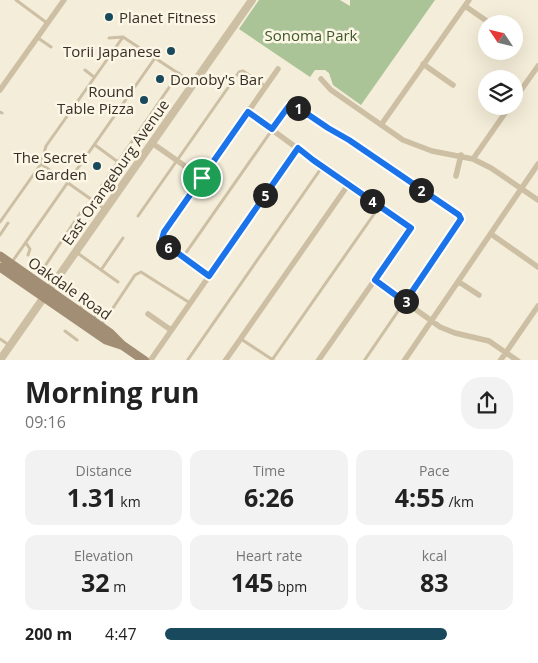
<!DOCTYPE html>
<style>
body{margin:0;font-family:"Open Sans",sans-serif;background:#f2f2f2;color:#222;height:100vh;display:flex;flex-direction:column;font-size:19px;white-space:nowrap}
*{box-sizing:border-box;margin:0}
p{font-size:16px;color:#767676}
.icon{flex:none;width:28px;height:28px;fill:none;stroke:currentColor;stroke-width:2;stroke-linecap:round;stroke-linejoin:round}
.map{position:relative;height:360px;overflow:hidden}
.sheet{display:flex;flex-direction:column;background:#fff;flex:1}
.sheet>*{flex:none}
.needle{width:32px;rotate:305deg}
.controls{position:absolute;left:478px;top:15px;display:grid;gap:10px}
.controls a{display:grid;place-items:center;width:45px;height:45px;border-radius:50%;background:#fff;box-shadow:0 5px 20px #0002;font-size:25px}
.pin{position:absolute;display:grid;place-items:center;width:42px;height:42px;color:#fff;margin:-21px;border:2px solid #fff;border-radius:50%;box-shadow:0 1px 5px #0007}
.km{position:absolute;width:25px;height:25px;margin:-12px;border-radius:50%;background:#222;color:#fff;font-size:14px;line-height:25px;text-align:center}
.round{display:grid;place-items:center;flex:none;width:52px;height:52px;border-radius:20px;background:#f2f2f2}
.head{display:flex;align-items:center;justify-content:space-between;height:85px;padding:0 25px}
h1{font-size:28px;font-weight:700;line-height:38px}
.figures{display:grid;grid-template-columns:repeat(3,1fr);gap:8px;height:85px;padding:5px 25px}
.figures div{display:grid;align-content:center;border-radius:12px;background:#f2f2f2;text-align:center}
.figures b{font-size:25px;font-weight:700}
.figures small{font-size:14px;font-weight:400}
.figures p{font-size:14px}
ul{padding:0 25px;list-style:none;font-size:16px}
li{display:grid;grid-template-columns:80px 60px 1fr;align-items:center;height:38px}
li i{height:12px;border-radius:6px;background:#18495d}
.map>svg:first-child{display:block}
</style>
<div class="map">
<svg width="538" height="361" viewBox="0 0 538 361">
<rect width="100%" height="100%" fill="#f4edd9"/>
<path fill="#abc497" d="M259,0h81l10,6v-6h85l-74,105 -28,-20 -4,-12 -4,-3h-10l-5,7 -71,-48z"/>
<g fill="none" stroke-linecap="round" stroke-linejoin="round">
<path stroke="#cdbfa3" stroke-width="3" d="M16,0l31,23
M38,38l13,9
M109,38l14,-1 70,46
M85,70l9,7
M0,112l2,1
M95,145l23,17
M41,164l64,45
M100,188l79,-115
M138,216l101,-144 4,-1 22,15
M0,222l41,-58 5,-18 77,-109
M0,235l8,-12
M26,243l4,6 -2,6
M76,252l42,30
M183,257l105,-150 3,-2 6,2 31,21 21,12 110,75 2,4 -97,142
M12,262l143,-204
M45,266l38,-57
M101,270l22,-32
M79,310l7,-9 13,9 -6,10
M101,326l34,-51 6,-3 49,31
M65,331l12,9
M0,339l9,6
M241,339l32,21
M272,360l107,-153
M187,361l135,-194"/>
<path stroke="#cdbfa3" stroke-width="5.5" d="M465,6l26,18
M423,64l30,21
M321,79l10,11 72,50 29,11 41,8 18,9 47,32
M0,90l64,-90
M514,100l24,-34
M248,112l65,48 98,68 -93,133
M381,125l88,-125
M152,143l50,35
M473,159l37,-53
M456,176l5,-21
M491,234l47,33
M209,276l-43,-30 -4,-7 2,-7 114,-163
M375,280l65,47 15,6 34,8 29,20
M459,282l20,13
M148,314l23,16
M150,361l148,-213
M225,361l123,-176
M404,361l134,-197
M500,361l38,-55"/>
<path stroke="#cdbfa3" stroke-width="8" d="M0,360l252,-360"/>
<path stroke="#a18e75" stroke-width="9" d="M0,256l110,77 12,12 23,16
M0,267l106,73 15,5"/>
</g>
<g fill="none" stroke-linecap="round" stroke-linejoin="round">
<g stroke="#fff" stroke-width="10">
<path id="route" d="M291,105l6,2 31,21 21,12 110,75 2,4 -56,83 -30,-22 36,-52 -98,-68 -15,-12 -89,128 -45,-33 -2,-4 2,-7 84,-120 24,17 16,-22z"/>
</g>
<use href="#route" stroke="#1a73e8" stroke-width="6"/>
</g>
<g fill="#18495d" stroke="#fbf6e5" stroke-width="2">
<circle cx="109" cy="17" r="5"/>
<circle cx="171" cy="51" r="5"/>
<circle cx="160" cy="79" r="5"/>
<circle cx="144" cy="100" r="5"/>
<circle cx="97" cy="166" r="5"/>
</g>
<g text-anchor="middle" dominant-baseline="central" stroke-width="5" stroke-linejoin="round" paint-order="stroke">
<g font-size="15" fill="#372f26" stroke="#fbf6e5" text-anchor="end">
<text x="119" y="17" text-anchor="start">Planet Fitness</text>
<text x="161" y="51">Torii Japanese</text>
<text x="170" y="79" text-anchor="start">Donoby's Bar</text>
<text x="134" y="91">Round<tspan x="134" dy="17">Table Pizza</tspan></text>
<text x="87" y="157">The Secret<tspan x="87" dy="17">Garden</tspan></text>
</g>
<g font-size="15" fill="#3c5827" stroke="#fbf6e5">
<text x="311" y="35">Sonoma Park</text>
</g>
<g font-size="15" fill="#372f26" stroke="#fbf6e5">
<text transform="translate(115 172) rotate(-55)">East Orangeburg Avenue</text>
<text transform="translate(70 288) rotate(35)">Oakdale Road</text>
</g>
</g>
</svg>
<div class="controls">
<a><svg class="needle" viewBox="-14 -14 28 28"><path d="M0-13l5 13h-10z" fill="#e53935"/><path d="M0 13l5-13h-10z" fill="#767676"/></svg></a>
<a><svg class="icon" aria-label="layers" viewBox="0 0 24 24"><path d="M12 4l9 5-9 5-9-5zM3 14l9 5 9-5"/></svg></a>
</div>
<div class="pin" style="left:202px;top:178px;background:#1e9e55"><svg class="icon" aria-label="arrive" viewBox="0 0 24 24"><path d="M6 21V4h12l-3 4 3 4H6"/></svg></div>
<b class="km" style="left:298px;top:108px">1</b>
<b class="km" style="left:421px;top:190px">2</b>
<b class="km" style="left:406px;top:301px">3</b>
<b class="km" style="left:372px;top:201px">4</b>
<b class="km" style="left:265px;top:195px">5</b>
<b class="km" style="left:168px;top:247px">6</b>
</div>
<section class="sheet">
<div class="head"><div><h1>Morning run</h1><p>09:16</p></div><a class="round"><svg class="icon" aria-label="share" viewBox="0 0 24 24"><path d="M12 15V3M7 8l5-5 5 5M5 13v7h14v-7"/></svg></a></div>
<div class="figures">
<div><p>Distance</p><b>1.31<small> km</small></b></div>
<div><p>Time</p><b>6:26</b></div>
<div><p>Pace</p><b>4:55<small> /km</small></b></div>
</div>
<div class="figures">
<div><p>Elevation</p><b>32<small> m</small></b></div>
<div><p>Heart rate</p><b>145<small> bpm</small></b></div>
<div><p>kcal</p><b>83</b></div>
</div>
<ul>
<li><b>200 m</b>4:47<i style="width:81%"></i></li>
</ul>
</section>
